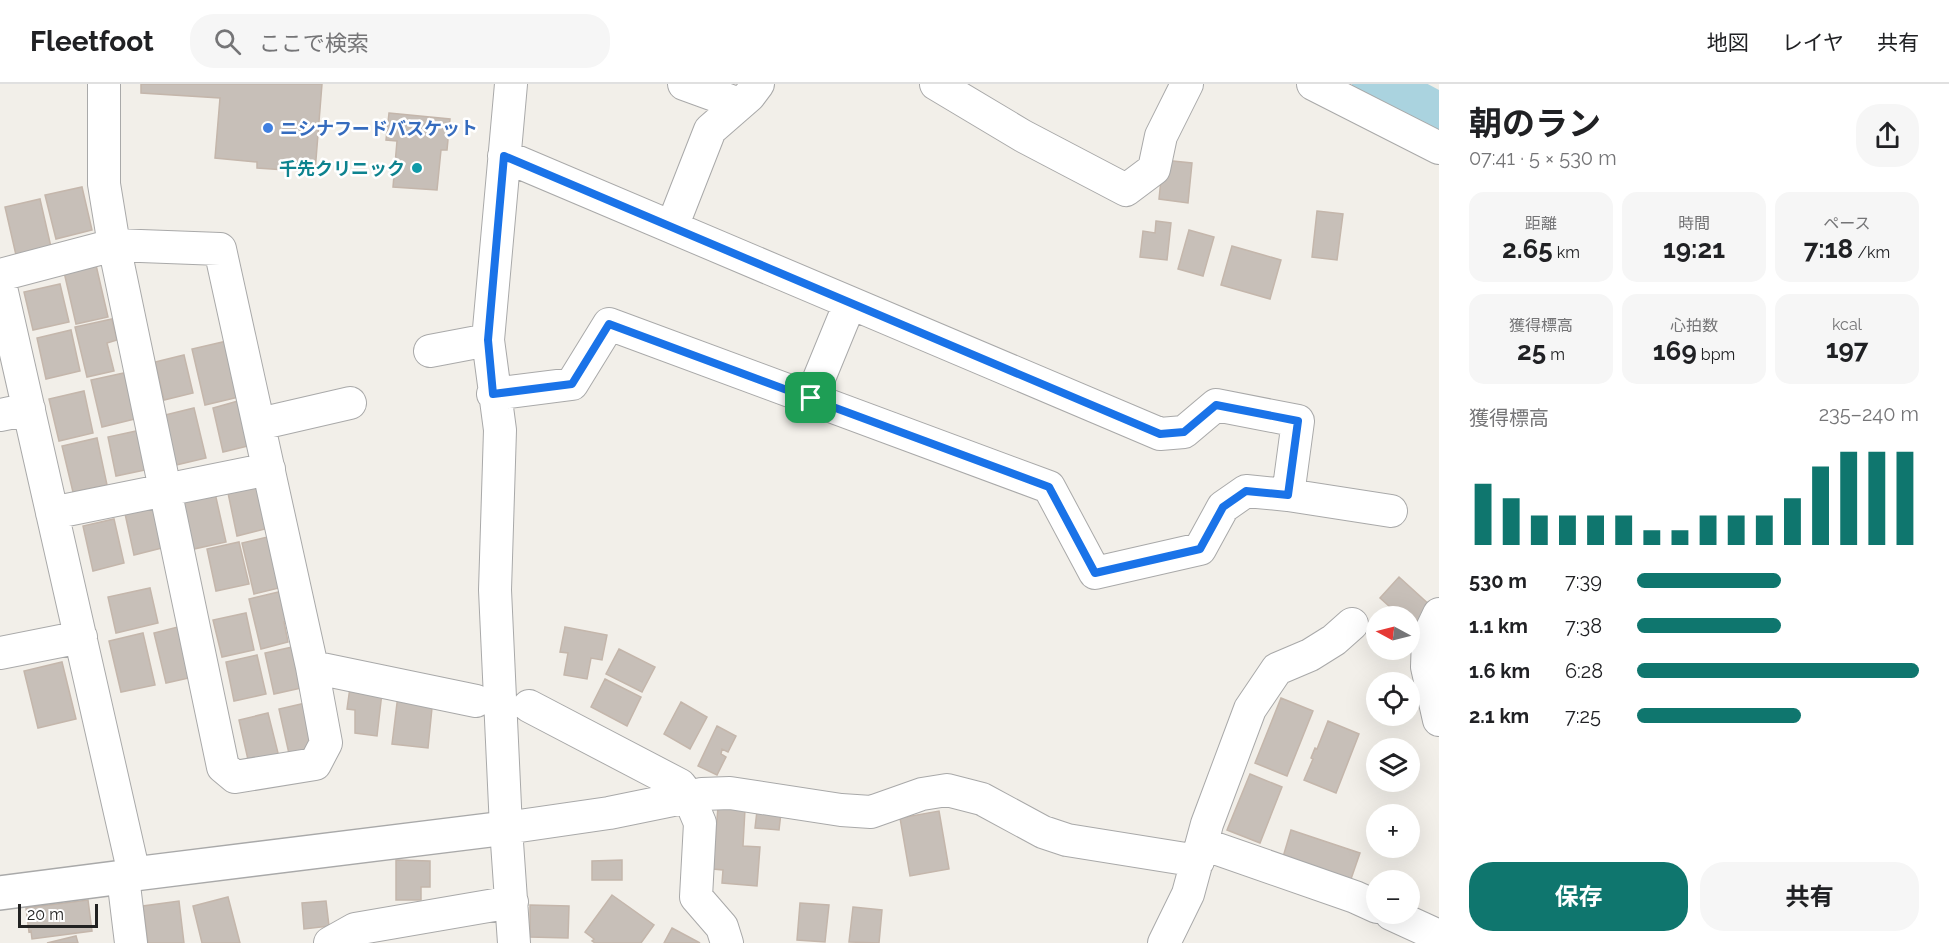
<!DOCTYPE html>
<html lang="ja">
<meta charset="utf-8">
<style>
body{margin:0;font-family:Raleway,"Noto Sans JP",sans-serif;background:#f6f6f6;color:#202124;height:100vh;display:flex;flex-direction:column;font-size:22px;white-space:nowrap}
*{box-sizing:border-box;margin:0}
p{font-size:20px;color:#757577}
.icon{flex:none;width:33px;height:33px;fill:none;stroke:currentColor;stroke-width:2;stroke-linecap:round;stroke-linejoin:round}
.map{position:relative;flex:1;overflow:hidden}
.sheet{display:flex;flex-direction:column;background:#fff;width:510px}
.sheet>*{flex:none}
.needle{width:39px;rotate:277deg}
.buttons{position:absolute;left:1366px;top:522px;display:grid;gap:12px}
.buttons a{display:grid;place-items:center;width:54px;height:54px;border-radius:50%;background:#fff;box-shadow:0 6px 24px #0002;font-size:30px}
.scale{position:absolute;left:18px;bottom:15px;width:80px;box-sizing:border-box;padding-left:6px;border:3px solid #222;border-top:0;font-size:16px;line-height:21px;white-space:nowrap;color:#222;-webkit-text-stroke:4px #fff;paint-order:stroke}
.pin{position:absolute;display:grid;place-items:center;width:51px;height:51px;color:#fff;margin:-26px;border-radius:12px;box-shadow:0 3px 9px #0006}
.round{display:grid;place-items:center;flex:none;width:63px;height:63px;border-radius:24px;background:#f6f6f6}
.overview{display:flex;align-items:center;justify-content:space-between;height:102px;padding:0 30px}
h1{font-size:33px;font-weight:700;line-height:45px}
.metrics{display:grid;grid-template-columns:repeat(3,1fr);gap:9px;height:102px;padding:6px 30px}
.metrics div{display:grid;align-content:center;border-radius:15px;background:#f6f6f6;text-align:center}
.metrics b{font-size:26px;font-weight:700}
.metrics small{font-size:16px;font-weight:400}
.metrics p{font-size:16px}
.chart{height:168px;padding:12px 30px}
.chart p{display:flex;justify-content:space-between}
.chart svg{width:100%;height:108px;margin-top:6px;stroke:#0f766e;stroke-width:6}
.action{display:flex;gap:12px;margin-top:auto;padding:12px 30px}
.action a{flex:1;height:69px;border-radius:24px;background:#0f766e;color:#fff;font-size:24px;font-weight:700;line-height:69px;text-align:center}
.action a+a{background:#f6f6f6;color:#202124}
ul{padding:0 30px;list-style:none;font-size:20px}
li{display:grid;grid-template-columns:96px 72px 1fr;align-items:center;height:45px}
li i{height:15px;border-radius:8px;background:#0f766e}
header{display:flex;align-items:center;gap:36px;box-sizing:border-box;height:84px;padding:0 30px;background:#fff;border-bottom:2px solid #e0e0e0}
header strong{font-size:28px}
nav{display:flex;gap:33px;margin-inline-start:auto;font-size:21px}
.search{width:420px;height:54px;background:#f6f6f6;display:flex;align-items:center;gap:15px;box-sizing:border-box;padding:0 21px;border-radius:24px;color:#757577;font-size:22px}
main{display:flex;flex:1;min-height:0}
.map>svg:first-child{display:block}
</style>
<header>
<strong>Fleetfoot</strong>
<div class="search"><svg class="icon" aria-label="search" viewBox="0 0 24 24"><circle cx="10" cy="10" r="6"/><path d="M15 15l6 6"/></svg>ここで検索</div>
<nav><a>地図</a><a>レイヤ</a><a>共有</a></nav>
</header>
<main>
<div class="map">
<svg width="1439" height="859" viewBox="0 0 1439 859">
<rect width="100%" height="100%" fill="#f2efe9"/>
<g fill="none" stroke-linecap="round" stroke-linejoin="round">
<path stroke="#aad3df" stroke-width="48" d="M1376,0l63,33"/>
</g>
<path fill="#c7bfb8" stroke="#c4b6ab" stroke-width="1.5" d="M141,0h181l-7,88 -58,-4v-6l-42,-4 5,-60 -79,-5z
M389,29l61,6 -3,31h-6l-4,40 -44,-3 4,-46 -11,-1z
M1163,76l29,3 -4,40 -29,-4z
M82,103l10,43 -36,9 -11,-44z
M40,115l11,48 -35,8 -11,-48z
M1317,127l26,3 -6,46 -25,-3z
M1156,137l15,2 -4,37 -27,-3 3,-26 12,2z
M1189,146l25,7 -11,39 -25,-7z
M1232,162l49,14 -11,39 -49,-14z
M96,181l12,52 -32,7 -12,-52z
M60,200l9,38 -36,8 -9,-38z
M112,235l5,21 -10,3 7,28 -27,6 -12,-50z
M71,246l9,41 -34,8 -9,-41z
M227,257l12,56 -34,8 -13,-56z
M184,271l9,38 -29,7 -9,-38z
M124,289l11,46 -33,8 -11,-47z
M84,307l9,42 -34,8 -10,-42z
M238,317l10,45 -25,6 -10,-44z
M194,324l12,50 -30,7 -11,-50z
M141,346l9,39 -34,7 -8,-39z
M97,354l10,47 -34,7 -11,-46z
M259,401l10,43 -32,8 -9,-43z
M215,409l11,49 -32,7 -12,-49z
M160,417l10,45 -36,9 -10,-46z
M114,435l10,44 -31,8 -10,-45z
M272,452l11,51 -29,7 -12,-51z
M239,458l10,42 -33,7 -9,-42z
M1399,493l33,30 -19,21 -3,-2v-10h-10l-20,-18z
M150,504l8,35 -42,10 -8,-36z
M287,506l7,29 -10,3 4,20 -27,7 -12,-50z
M246,529l8,37 -32,7 -9,-37z
M190,540l-1,54 -23,5 -12,-50z
M565,543l42,8 -5,25 -11,-2 -4,21 -23,-4 4,-22 -8,-1z
M143,549l12,52 -34,7 -12,-51z
M297,562l9,41 -32,7 -9,-41z
M619,565l36,18 -13,25 -36,-18z
M257,571l9,39 -32,7 -8,-39z
M62,578l14,57 -38,9 -14,-57z
M605,595l36,18 -14,29 -36,-19z
M351,596l32,4 -6,52 -22,-3v-23l-8,-1z
M398,611l35,3 -5,50 -36,-4z
M1281,614l32,13 -26,65 -32,-13z
M310,618l11,49 -31,7 -11,-49z
M681,618l26,15 -17,32 -26,-15z
M268,629l11,44 -30,7 -10,-44z
M1328,637l31,13 -23,59 -32,-13 9,-21 -2,-1 4,-10 2,1z
M717,642l19,10 -8,16 -6,-3 -1,5 5,3 -9,18 -19,-9z
M1250,690l32,13 -22,56 -33,-13z
M758,718l24,2 -3,26 -24,-2z
M718,723l27,2 -2,37 17,1 -3,39 -35,-3 1,-13 -10,-1z
M939,727l10,58 -39,7 -10,-58z
M1291,746l69,23 -9,26 -68,-22z
M396,776l34,1v26h-9v13h-25z
M622,776v20h-30v-19z
M612,811l42,30 -13,18h-46l-3,-2 2,-2 -9,-7z
M228,813l12,46h-38l-9,-37z
M88,816l4,31 -60,8 -1,-8 -2,1 -3,-24z
M179,817l5,42h-36l-5,-37z
M326,817l3,25 -25,3 -2,-26z
M800,819l29,2 -4,37 -28,-2z
M530,821l39,1 -1,32 -38,-1z
M853,823l29,3 -3,33 -30,-1z
M672,844l28,15h-36z
M76,852l2,7h-31z"/>
<g fill="none" stroke-linecap="round" stroke-linejoin="round">
<g stroke="#a9a9a9" stroke-width="34">
<path id="minor" d="M511,0l-23,256 12,90 -5,160 11,238 8,115
M684,0l55,20
M936,0l87,52 103,54 28,-21 7,-33 26,-52
M1313,0l126,64
M504,72l656,278 24,-2 32,-27 82,16 -10,74
M672,143l38,-97 39,-34 9,-12
M0,191l114,-30 106,4 92,418 14,76 -11,21 -80,13 -12,-10 -109,-522 -10,-61v-100
M0,199l134,591
M430,267l58,-11
M493,310l79,-10 37,-60 440,163 46,86 105,-24 23,-42 23,-16 42,4 103,16
M811,314l39,-95
M0,331l29,-6
M259,340l91,-21
M52,429l217,-44
M1439,530l-11,23 -1,30 12,53
M0,569l81,-16
M312,583l164,34
M529,622l151,79 9,12 11,26 -4,74 26,30 5,16
M506,744l103,-15 93,-19 28,-1 111,17 30,2 51,-18 25,-4 35,9 61,33 24,8 131,21
M1203,760l152,53 22,10
M123,793l8,66
M1391,830l48,22
M330,859l25,-14 157,-27
M1164,859l24,-49 19,-70 43,-115 27,-40 33,-14 24,-15 18,-16"/>
</g>
<g stroke="#a9a9a9" stroke-width="36">
<path id="tertiary" d="M0,809l123,-16 11,-3 372,-46"/>
</g>
<use href="#minor" stroke="#fff" stroke-width="32"/>
<use href="#tertiary" stroke="#fff" stroke-width="33"/>
</g>
<g fill="none" stroke-linecap="round" stroke-linejoin="round">
<g stroke="#fff" stroke-width="12">
<path id="route" d="M504,72l656,278 24,-2 32,-27 82,16 -10,74 -42,-4 -23,16 -23,42 -105,24 -46,-86 -440,-163 -37,60 -79,10 -5,-54z"/>
</g>
<use href="#route" stroke="#1a73e8" stroke-width="8"/>
</g>
<circle fill="#3f7fe0" stroke="#fff" stroke-width="2" cx="268" cy="44" r="6"/>
<circle fill="#0f9aa8" stroke="#fff" stroke-width="2" cx="417" cy="84" r="6"/>
<g text-anchor="middle" dominant-baseline="central" stroke-width="5" stroke-linejoin="round" paint-order="stroke">
<g font-size="18" font-weight="bold" fill="#366cbe" stroke="#fff" text-anchor="start">
<text x="280" y="44">ニシナフードバスケット</text>
</g>
<g font-size="18" font-weight="bold" fill="#0d838f" stroke="#fff" text-anchor="end">
<text x="405" y="84">千先クリニック</text>
</g>
</g>
</svg>
<div class="buttons">
<a><svg class="needle" viewBox="-14 -14 28 28"><path d="M0-13l5 13h-10z" fill="#e53935"/><path d="M0 13l5-13h-10z" fill="#757577"/></svg></a>
<a><svg class="icon" aria-label="locate" viewBox="0 0 24 24"><circle cx="12" cy="12" r="6"/><path d="M12 2v4M12 18v4M2 12h4M18 12h4"/></svg></a>
<a><svg class="icon" aria-label="layers" viewBox="0 0 24 24"><path d="M12 4l9 5-9 5-9-5zM3 14l9 5 9-5"/></svg></a>
<a>+</a>
<a>−</a>
</div>
<div class="scale">20 m</div>
<div class="pin" style="left:811px;top:314px;background:#1e9e55"><svg class="icon" aria-label="arrive" viewBox="0 0 24 24"><path d="M6 21V4h12l-3 4 3 4H6"/></svg></div>
</div>
<section class="sheet">
<div class="overview"><div><h1>朝のラン</h1><p>07:41 · 5 × 530 m</p></div><a class="round"><svg class="icon" aria-label="share" viewBox="0 0 24 24"><path d="M12 15V3M7 8l5-5 5 5M5 13v7h14v-7"/></svg></a></div>
<div class="metrics">
<div><p>距離</p><b>2.65<small> km</small></b></div>
<div><p>時間</p><b>19:21</b></div>
<div><p>ペース</p><b>7:18<small> /km</small></b></div>
</div>
<div class="metrics">
<div><p>獲得標高</p><b>25<small> m</small></b></div>
<div><p>心拍数</p><b>169<small> bpm</small></b></div>
<div><p>kcal</p><b>197</b></div>
</div>
<div class="chart"><p><span>獲得標高</span>235–240 m</p>
<svg viewBox="0 0 160 44" preserveAspectRatio="none"><path d="M5 44V19M15 44V25M25 44V32M35 44V32M45 44V32M55 44V32M65 44V38M75 44V38M85 44V32M95 44V32M105 44V32M115 44V25M125 44V12M135 44V6M145 44V6M155 44V6"/></svg>
</div>
<ul>
<li><b>530 m</b>7:39<i style="width:51%"></i></li>
<li><b>1.1 km</b>7:38<i style="width:51%"></i></li>
<li><b>1.6 km</b>6:28<i style="width:100%"></i></li>
<li><b>2.1 km</b>7:25<i style="width:58%"></i></li>
</ul>
<div class="action"><a>保存</a><a>共有</a></div>
</section>
</main>
